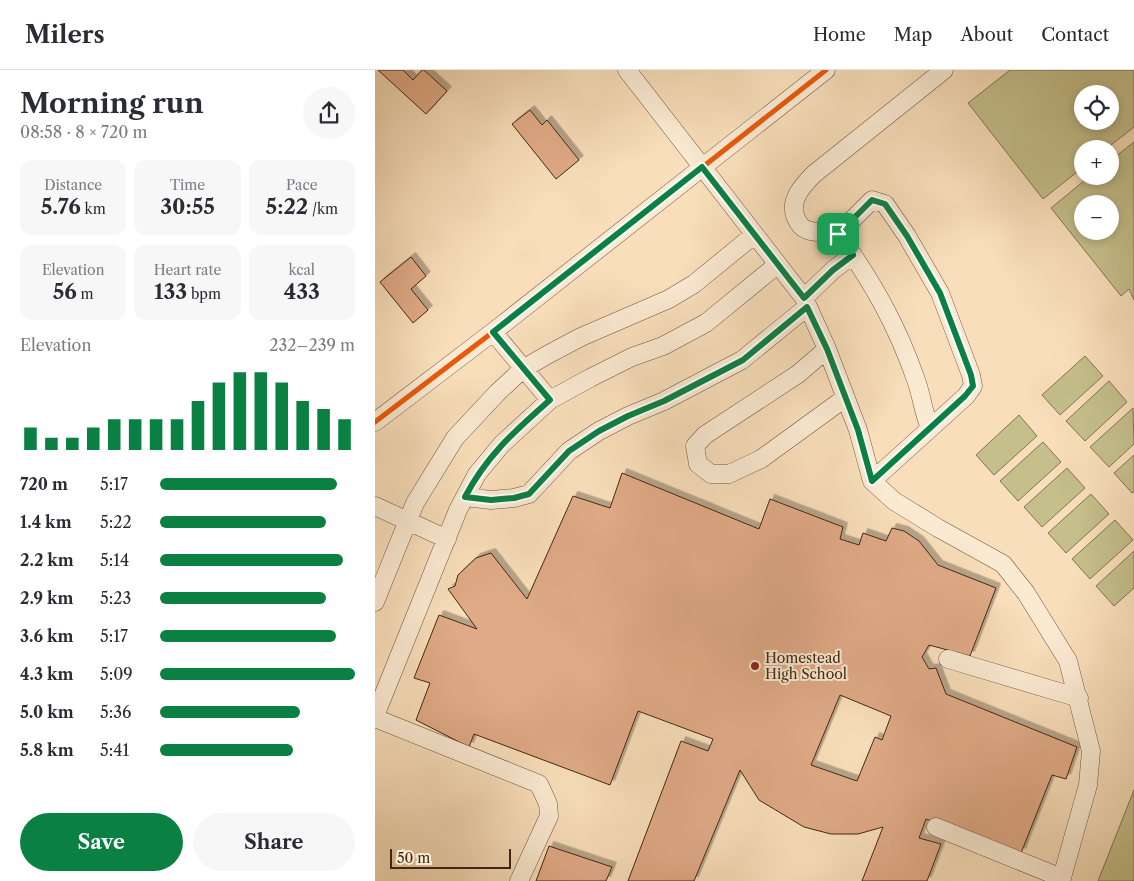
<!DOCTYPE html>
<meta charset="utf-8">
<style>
body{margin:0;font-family:"Libre Caslon Text",serif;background:#f7f7f7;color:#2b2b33;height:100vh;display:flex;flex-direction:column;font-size:19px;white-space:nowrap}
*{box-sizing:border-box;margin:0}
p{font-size:16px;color:#7c7c81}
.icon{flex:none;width:28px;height:28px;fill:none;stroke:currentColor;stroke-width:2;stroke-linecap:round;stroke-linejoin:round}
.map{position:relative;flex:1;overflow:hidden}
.sheet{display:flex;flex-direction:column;background:#fff;width:375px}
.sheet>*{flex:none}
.tools{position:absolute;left:699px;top:15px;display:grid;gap:10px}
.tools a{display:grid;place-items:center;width:45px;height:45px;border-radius:50%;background:#fff;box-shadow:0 2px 8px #0003;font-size:25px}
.scale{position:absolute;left:15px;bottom:12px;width:121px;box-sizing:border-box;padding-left:5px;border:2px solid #432716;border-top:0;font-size:14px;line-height:18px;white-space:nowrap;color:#432716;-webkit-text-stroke:4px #faead2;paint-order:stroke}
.pin{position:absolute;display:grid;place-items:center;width:42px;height:42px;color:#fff;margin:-21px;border-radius:10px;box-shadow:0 2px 8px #0006}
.round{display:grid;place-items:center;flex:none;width:52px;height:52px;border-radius:26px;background:#f7f7f7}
.summary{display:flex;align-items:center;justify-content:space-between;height:85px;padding:0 20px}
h1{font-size:28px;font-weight:800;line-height:38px}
.stats{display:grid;grid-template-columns:repeat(3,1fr);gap:8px;height:85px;padding:5px 20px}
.stats div{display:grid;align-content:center;border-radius:12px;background:#f7f7f7;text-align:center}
.stats b{font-size:21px;font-weight:800}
.stats small{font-size:14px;font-weight:400}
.stats p{font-size:14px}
.chart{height:140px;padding:10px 20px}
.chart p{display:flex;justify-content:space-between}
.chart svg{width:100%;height:90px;margin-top:5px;stroke:#0b8043;stroke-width:6}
.action{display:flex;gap:10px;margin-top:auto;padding:10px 20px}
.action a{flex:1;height:58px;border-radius:30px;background:#0b8043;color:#fff;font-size:20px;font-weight:800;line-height:58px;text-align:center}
.action a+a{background:#f7f7f7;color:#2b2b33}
ul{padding:0 20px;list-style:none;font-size:16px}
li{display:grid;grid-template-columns:80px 60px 1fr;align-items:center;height:38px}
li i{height:12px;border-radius:6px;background:#0b8043}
header{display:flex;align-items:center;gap:30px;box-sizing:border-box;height:70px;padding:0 25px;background:#fff;border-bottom:1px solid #e1e1e2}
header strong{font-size:24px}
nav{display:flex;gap:28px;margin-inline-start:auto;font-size:18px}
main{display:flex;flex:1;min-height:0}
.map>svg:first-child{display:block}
</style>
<header>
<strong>Milers</strong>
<nav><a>Home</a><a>Map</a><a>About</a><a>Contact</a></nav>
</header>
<main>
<section class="sheet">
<div class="summary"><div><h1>Morning run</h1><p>08:58 · 8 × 720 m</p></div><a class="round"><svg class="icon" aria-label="share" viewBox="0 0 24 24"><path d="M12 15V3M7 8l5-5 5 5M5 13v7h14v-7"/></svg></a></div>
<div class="stats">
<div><p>Distance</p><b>5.76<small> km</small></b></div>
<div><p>Time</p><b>30:55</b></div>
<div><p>Pace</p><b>5:22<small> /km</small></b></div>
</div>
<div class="stats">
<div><p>Elevation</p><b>56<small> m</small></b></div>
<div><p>Heart rate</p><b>133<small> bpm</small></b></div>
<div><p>kcal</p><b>433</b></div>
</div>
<div class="chart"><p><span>Elevation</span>232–239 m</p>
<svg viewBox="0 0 160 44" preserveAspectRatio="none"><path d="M5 44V33M15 44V38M25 44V38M35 44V33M45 44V29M55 44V29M65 44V29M75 44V29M85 44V20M95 44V11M105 44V6M115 44V6M125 44V11M135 44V20M145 44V24M155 44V29"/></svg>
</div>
<ul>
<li><b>720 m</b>5:17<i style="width:91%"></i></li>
<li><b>1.4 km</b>5:22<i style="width:85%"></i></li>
<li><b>2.2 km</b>5:14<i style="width:94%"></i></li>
<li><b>2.9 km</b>5:23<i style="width:85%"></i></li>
<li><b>3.6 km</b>5:17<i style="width:90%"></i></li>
<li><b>4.3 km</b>5:09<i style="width:100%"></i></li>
<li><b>5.0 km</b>5:36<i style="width:72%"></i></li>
<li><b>5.8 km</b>5:41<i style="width:68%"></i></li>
</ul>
<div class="action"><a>Save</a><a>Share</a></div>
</section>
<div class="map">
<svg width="759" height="811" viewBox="0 0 759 811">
<defs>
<filter id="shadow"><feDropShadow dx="4.5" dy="-4.5" stdDeviation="0" flood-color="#0004"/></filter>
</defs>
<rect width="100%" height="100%" fill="#f8deba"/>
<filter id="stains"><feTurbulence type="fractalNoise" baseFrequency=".004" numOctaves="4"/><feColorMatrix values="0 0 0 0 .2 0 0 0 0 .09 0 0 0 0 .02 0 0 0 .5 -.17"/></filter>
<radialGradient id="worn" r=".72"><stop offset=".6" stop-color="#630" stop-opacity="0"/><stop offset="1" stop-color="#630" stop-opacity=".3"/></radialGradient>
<path fill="#c4bf8b" stroke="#847350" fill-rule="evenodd" d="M635,0h124v57l-28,22h-23l-1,19 -39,31 -75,-96zM708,24h27v27h-27z
M759,72v158l-5,-11 -8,7 -70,-88 39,-32h20v-15zM708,134h27v27h-27z
M710,286l18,20 -43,39 -18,-20z
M734,311l18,21 -42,39 -19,-20z
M758,338l1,36 -25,23 -19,-20z
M644,345l18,21 -43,39 -18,-20z
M668,372l18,20 -43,39 -18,-20z
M759,385v37l-2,1 -18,-20z
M692,398l18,20 -43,39 -18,-20z
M716,424l18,20 -43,39 -18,-20z
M740,450l18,20 -43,39 -18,-20z
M759,481v37l-20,18 -18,-20z
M759,720v91h-36z"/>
<path fill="#dfaa86" stroke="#432716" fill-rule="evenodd" filter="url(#shadow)" d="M3,0h25l10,10 9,-10h2l23,21 -21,23z
M155,40l12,15 5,-5 32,40 -23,19 -44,-55z
M36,187l15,19 -15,13 17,21 -15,13 -33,-41z
M247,403l137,56 11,-30 73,28 -3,12 19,6 4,-12 23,8 6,-13 12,3 15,10 19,24 58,23 -26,68 -41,-11 -7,12 7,12 7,-1 10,26 131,53 -11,32 -14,-4 -31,78 -95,-34 -7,19 22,6 -14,37h-65l21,-54 -25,7h-27l-27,-7 -45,-27 -19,-30 -46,111h-66l53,-140 27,10 5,-12 -75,-28 -28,74 -136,-51 -5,13 -53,-27 14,-37 -16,-5 25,-63 38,14 -29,-40 7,-3 3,-11 18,-17 15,-5 36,46 46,-103 37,12zM465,625l51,21 -9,24 -7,-3 -18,44 -46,-16z
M174,776l63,21 -6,14h-70z"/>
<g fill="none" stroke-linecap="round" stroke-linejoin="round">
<g stroke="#70553f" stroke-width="19">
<path id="minor" d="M252,0l177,228 23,51 31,81 14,51 94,-85 7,-10 -2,-11 -31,-82 -33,-57 -22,-32 -13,-4 -34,34c34,47 59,91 78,146 6,16 7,32 14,48
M463,164c-9,-1 -22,-1 -31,-4 -5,-2 -9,-7 -11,-12 -8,-17 7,-33 18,-44l130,-104
M429,228l29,-28 20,-15
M118,262l57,68
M452,279l-29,25 -93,61 -10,11 3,18 13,10h18l32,-15 84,-61
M0,352l118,-90 333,-262
M497,411l22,20 44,27 65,36 23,29 42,68 23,90 -3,34 -27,96
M90,427l26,3 23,-2 15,-4 40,-43 30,-20 29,-15 36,-15 78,-41 65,-53
M0,436l72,33
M0,532l40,-99 40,-65 43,-46 25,-23 24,-14 34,-18 88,-38 25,-15 60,-49
M573,589l131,39
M0,646l83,-206 19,-36 25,-30 48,-44 40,-22 42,-21 31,-11 43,-23 71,-58
M0,648l164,66 9,20 1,12 -30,65
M561,757l126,51"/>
</g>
<use href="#minor" stroke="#faead2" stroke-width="18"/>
<g stroke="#faead2" stroke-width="8">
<path id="cycleway" d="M0,352l118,-90 333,-262"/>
</g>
<use href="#cycleway" stroke="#e8590c" stroke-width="5"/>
</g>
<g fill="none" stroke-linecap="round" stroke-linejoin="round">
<g stroke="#fff" stroke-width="10">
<path id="route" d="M327,97l102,131 29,-28 20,-15 -15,-21 34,-34 13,4 22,32 33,57 31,82 2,11 -8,10 -93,85 -14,-51 -31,-81 -20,-42 -64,53 -79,41 -36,15 -29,15 -30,20 -40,43 -15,4 -23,2 -26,-3c22,-42 50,-66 85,-97l-57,-68z"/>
</g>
<use href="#route" stroke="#0b8043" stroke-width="6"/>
</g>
<circle fill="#8f2418" stroke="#faead2" stroke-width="2" cx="380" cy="596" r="5"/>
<g text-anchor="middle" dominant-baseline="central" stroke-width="4" stroke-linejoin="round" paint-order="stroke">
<g font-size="14" fill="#432716" stroke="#faead2" text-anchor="start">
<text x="390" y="588">Homestead<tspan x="390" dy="16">High School</tspan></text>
</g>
</g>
<rect width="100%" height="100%" filter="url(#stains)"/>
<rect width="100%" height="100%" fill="url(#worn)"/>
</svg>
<div class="tools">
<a><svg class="icon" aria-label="locate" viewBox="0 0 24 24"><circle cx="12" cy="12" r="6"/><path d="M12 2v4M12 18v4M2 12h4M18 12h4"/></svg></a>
<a>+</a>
<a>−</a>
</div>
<div class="scale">50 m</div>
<div class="pin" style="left:463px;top:164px;background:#1e9e55"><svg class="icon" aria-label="arrive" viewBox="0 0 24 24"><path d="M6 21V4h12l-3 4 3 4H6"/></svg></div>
</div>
</main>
